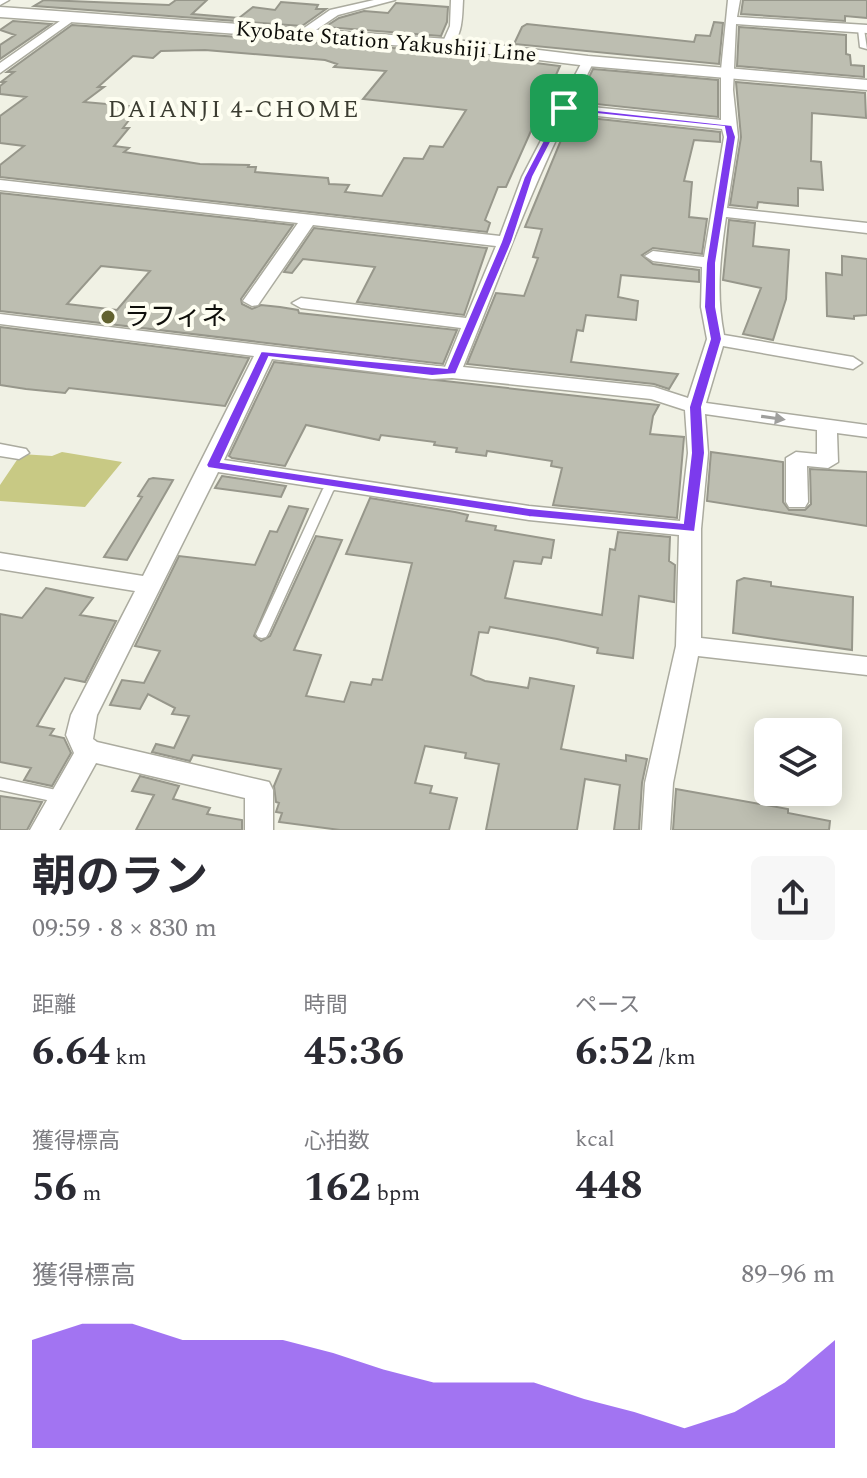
<!DOCTYPE html>
<html lang="ja">
<meta charset="utf-8">
<style>
body{margin:0;font-family:Spectral,"Noto Sans JP",serif;background:#f7f7f7;color:#2b2b33;height:100vh;display:flex;flex-direction:column;font-size:30px;white-space:nowrap}
*{box-sizing:border-box;margin:0}
p{font-size:26px;color:#7c7c81}
.icon{flex:none;width:44px;height:44px;fill:none;stroke:currentColor;stroke-width:2;stroke-linecap:round;stroke-linejoin:round}
.map{position:relative;height:830px;overflow:hidden}
.panel{display:flex;flex-direction:column;background:#fff;flex:1}
.panel>*{flex:none}
.tools{position:absolute;left:754px;top:718px;display:grid;gap:16px}
.tools a{display:grid;place-items:center;width:88px;height:88px;border-radius:12px;background:#fff;box-shadow:0 4px 20px #0003;font-size:40px}
.pin{position:absolute;display:grid;place-items:center;width:68px;height:68px;color:#fff;margin:-34px;border-radius:16px;box-shadow:0 4px 12px #0006}
.round{display:grid;place-items:center;flex:none;width:84px;height:84px;border-radius:12px;background:#f7f7f7}
.head{display:flex;align-items:center;justify-content:space-between;height:136px;padding:0 32px}
h1{font-size:44px;font-weight:700;line-height:60px}
.figures{display:grid;grid-template-columns:repeat(3,1fr);gap:12px;height:136px;padding:8px 32px}
.figures div{display:grid;align-content:center}
.figures b{font-size:40px;font-weight:700}
.figures small{font-size:22px;font-weight:400}
.figures p{font-size:22px}
.chart{height:224px;padding:16px 32px}
.chart p{display:flex;justify-content:space-between}
.chart svg{width:100%;height:144px;margin-top:8px;fill:#7c3aed;opacity:.7}
.map>svg:first-child{display:block}
</style>
<div class="map">
<svg width="867" height="830" viewBox="0 0 867 830">
<rect width="100%" height="100%" fill="#f0f1e4"/>
<path fill="#c8c984" d="M62,452l60,10 -37,45 -85,-6v-16l21,-31 31,2z"/>
<path fill="#bdbeb1" stroke="#97978b" stroke-width="2" fill-rule="evenodd" d="M44,0l125,5 7,-5h31l-15,14 47,4 14,-11 22,3 6,-8 37,3 -2,4h10l-24,17 -268,-20z
M743,0h124v18l-22,-2v5l-104,-7z
M396,3l52,4 -1,15 -6,14 -116,-9 14,-9 25,-7 24,2z
M13,21l38,3 -51,35v-14l15,-10 -15,-5z
M714,22l9,1 -4,41 -205,-20 8,-17 5,-3 167,18 2,-7 14,1z
M72,25l376,27 112,14 -54,121h-8l-13,33 5,3 -3,9 -487,-55v-12l24,-19 -24,-3v-27l26,-19 -26,-3v-8l5,-4h-4l13,-10h-7zM205,50l120,10 12,4 -3,3 52,4 -23,28 103,11 -23,37 -13,-1 -7,13 -19,-1 -22,38 -37,-4 4,-7 -20,-1 -1,-6 -73,-6 1,-5h-8l1,-2 -49,-1 -76,-12 5,-4 -15,-2 15,-18h-6l9,-12 -11,-1 9,-9 -46,-4 20,-15h-6l35,-31 20,2 8,-7z
M739,27l107,8v19l4,1 1,10 13,1v11l-127,-11z
M593,69l125,11v37l-141,-15z
M736,82l129,11 1,25 -54,-5 -1,48 10,1 2,28 -25,-2v18l-40,-4 -1,6 -27,-3 11,-68z
M571,116l149,16v10l-26,-2 -10,41 8,1 -3,35 18,2 -5,35 -49,-6 -11,7 11,9 46,6v12l-78,-7 -3,22 20,4 -2,19 -50,-5 -3,16 -6,-1 -6,32 107,12 -9,15 -15,-5 -187,-20 29,-71 28,3 14,-38 -5,-1 9,-28 -17,-2z
M0,193l293,32 -52,74 1,5 10,5 9,-4 19,2 18,3 1,3 158,17 -14,34 -443,-53zM101,266l49,5 -33,39 -50,-6z
M729,220l26,3 -2,23 36,4 -3,49 -13,41 -30,-6 18,-46 -38,-8z
M314,228l173,20 -23,67 -107,-13 18,-35 -72,-8 -11,14 -8,-1z
M842,256l25,3v56l-13,1v3l-27,-3 -1,-43 16,2z
M0,327l249,31 -24,48 -156,-18 -4,5 -39,-4 -26,-4z
M274,362l385,43 -6,11 -3,18 34,3 -7,81 -124,-13 9,-37 -11,-2 1,-5 -65,-10 -1,5 -30,-4 1,-4 -23,-3 1,-3 -54,-7 -2,5 -73,-15 -21,41 -53,-8 -3,-2z
M711,452l72,10v40l6,8h16l6,-6 -1,-35 57,3v54l-160,-25z
M222,476l64,10 -5,11 -66,-9z
M153,478l20,2 -46,80 -23,-3 38,-60 -4,-1 11,-17z
M370,498l85,14 13,3 -2,6 30,5 -1,4 59,10 -3,18 -8,-1 -2,7 -27,-3 -9,37 97,17 8,-66 5,1 3,-18 52,5 -1,24 6,4 -1,37 -35,-6 -6,62 -36,-5 1,-5 -41,-9 -67,-12 -2,6 -9,-1 -8,43 14,6 43,7 2,-10 44,8 -13,63 65,12v-6l21,4 -5,24 -3,47h-25l6,-45 -35,-6 -8,51h-91l13,-66 -34,-6 1,-5 -41,-7 -10,37 17,3 -2,7 27,5 -8,32h-109l-61,-8 3,-9 -6,-1 3,-9 -3,-1 -2,-16 7,-17 -88,-14 -3,6 -38,-9 4,-8 18,4 15,-32 -17,-2 3,-6 -27,-14 -8,15 -30,-4 12,-25 22,3 16,-32 -25,-5 44,-90 76,9 15,-34 7,1 12,-26 19,3 -54,127 7,5 9,-5 46,-100 26,4 -48,110 27,5 -15,41 38,6 7,-20 20,3 2,-6 9,1 30,-117 -66,-9z
M744,578l27,4v4l82,11 -1,53 -119,-17 4,-52z
M46,588l47,10 -13,17 36,6 -31,61 -20,-4 -28,48 17,3 -4,6 14,3 7,15 -19,33 -28,-6 7,-12 -31,-6v-148l22,4z
M140,776l39,10 -6,13 37,9 -3,6 35,6v10h-106l18,-35 -22,-4z
M676,789l112,20v4l42,8 -1,9h-156z
M0,796l42,6 -15,28h-27z"/>
<g fill="none" stroke-linecap="round" stroke-linejoin="round">
<g stroke="#abab9f" stroke-width="3">
<path id="lane" d="M861,27l3,2 3,20 -7,-2 -2,-18z
M336,480l5,3 -8,8 -65,143 -2,3 -4,1 -4,-1 -2,-3 67,-145 9,-8z
M0,778l61,13 5,2 2,4 -2,4 -5,2 -61,-13z"/>
</g>
<g stroke="#abab9f" stroke-width="3">
<path id="street" d="M0,0h9l-9,5z
M374,0h21l-57,15 -31,21 -10,-3 33,-23z
M451,0h12c-1,17 0,38 -15,48l-6,-4 8,-18z
M728,0h12l-3,17 130,8v8l-131,-9 -3,66 5,47 -11,71 140,15v10l-141,-16c-6,41 -10,78 -2,118l129,22 9,6 -9,6 -130,-23 -17,57 161,22v12l-30,-4 1,29 -10,6 -21,-2 1,36 -3,5h-16l-3,-5v-44l10,-6 21,2v-24l-112,-16 3,39 -7,76v109l166,19v18l-169,-19 -25,127 -3,47h-28l3,-47 31,-137 3,-111 -150,-15 -311,-48 -121,243 -4,24 4,3 172,40 4,8v40h-28v-32l-149,-35 -37,67h-29l44,-77 -8,-18 5,-20 64,-124 -135,-22v-16l143,23 111,-220 -254,-32v-10l445,53 16,-39 -160,-20 -9,-5 9,-5 165,20 30,-72 -183,-21 -55,80 -6,1 -9,-5 55,-78 -298,-33v-10l500,56 22,-59 62,-119 10,3 -22,44 149,15v-50zM569,113l153,16 2,8 -20,120 -51,-6 -8,5 8,5 49,6 -1,40 6,32 -19,59 -34,-11 -191,-20c35,-85 65,-172 106,-254zM272,359l160,20 20,-1 199,21 34,11 3,43 -8,68 -151,-15 -305,-46z
M70,14l10,2 -80,57v-10z
M0,444l26,5 3,4 -10,6 -19,-3z"/>
</g>
<g stroke="#abab9f" stroke-width="3">
<path id="secondary" d="M0,7l448,32 140,17 279,24v10l-279,-24 -140,-17 -448,-32z"/>
</g>
<use href="#lane" fill="#fff" fill-rule="evenodd"/>
<use href="#street" fill="#fff" fill-rule="evenodd"/>
<use href="#secondary" fill="#fff" fill-rule="evenodd"/>
</g>
<defs><path id="oneway-solid" d="M-6-.8H1V-3.2L6.5 0L1 3.2V.8H-6Z" transform="scale(2)"/></defs>
<use fill="#9f9f9d" href="#oneway-solid" transform="translate(773 418) rotate(8)"/>
<path fill="#7c3aed" stroke="#fff" stroke-width="2" fill-rule="evenodd" d="M561,106l171,19 4,12 -20,126v44l6,32 -20,68 3,46 -10,79 -166,-15 -321,-49 -2,-3 55,-114 186,17 54,-126 23,-65zM567,111l157,16 2,10 -20,126 -2,44 6,32 -21,68 2,46 -8,70 -154,-15 -308,-46 48,-105 163,19 24,-2 56,-132 21,-65z"/>
<circle fill="#62622f" stroke="#fefef1" stroke-width="3" cx="108" cy="317" r="8"/>
<g text-anchor="middle" dominant-baseline="central" stroke-width="8" stroke-linejoin="round" paint-order="stroke">
<g font-size="22" fill="#0e0e0a" stroke="#fefef1">
<text transform="translate(386 42) rotate(5)">Kyobate Station Yakushiji Line</text>
</g>
<g font-size="24" letter-spacing="2" fill="#3b3c31" stroke="#fefef1">
<text x="234" y="110">DAIANJI 4-CHOME</text>
</g>
<g font-size="26" fill="#0e0e0a" stroke="#fefef1" text-anchor="start">
<text x="124" y="317">ラフィネ</text>
</g>
</g>
</svg>
<div class="tools">
<a><svg class="icon" aria-label="layers" viewBox="0 0 24 24"><path d="M12 4l9 5-9 5-9-5zM3 14l9 5 9-5"/></svg></a>
</div>
<div class="pin" style="left:564px;top:108px;background:#1e9e55"><svg class="icon" aria-label="arrive" viewBox="0 0 24 24"><path d="M6 21V4h12l-3 4 3 4H6"/></svg></div>
</div>
<section class="panel">
<div class="head"><div><h1>朝のラン</h1><p>09:59 · 8 × 830 m</p></div><a class="round"><svg class="icon" aria-label="share" viewBox="0 0 24 24"><path d="M12 15V3M7 8l5-5 5 5M5 13v7h14v-7"/></svg></a></div>
<div class="figures">
<div><p>距離</p><b>6.64<small> km</small></b></div>
<div><p>時間</p><b>45:36</b></div>
<div><p>ペース</p><b>6:52<small> /km</small></b></div>
</div>
<div class="figures">
<div><p>獲得標高</p><b>56<small> m</small></b></div>
<div><p>心拍数</p><b>162<small> bpm</small></b></div>
<div><p>kcal</p><b>448</b></div>
</div>
<div class="chart"><p><span>獲得標高</span>89–96 m</p>
<svg viewBox="0 0 160 44" preserveAspectRatio="none"><path d="M0 44V11L10 6L20 6L30 11L40 11L50 11L60 15L70 20L80 24L90 24L100 24L110 29L120 33L130 38L140 33L150 24L160 11V44z"/></svg>
</div>
</section>
